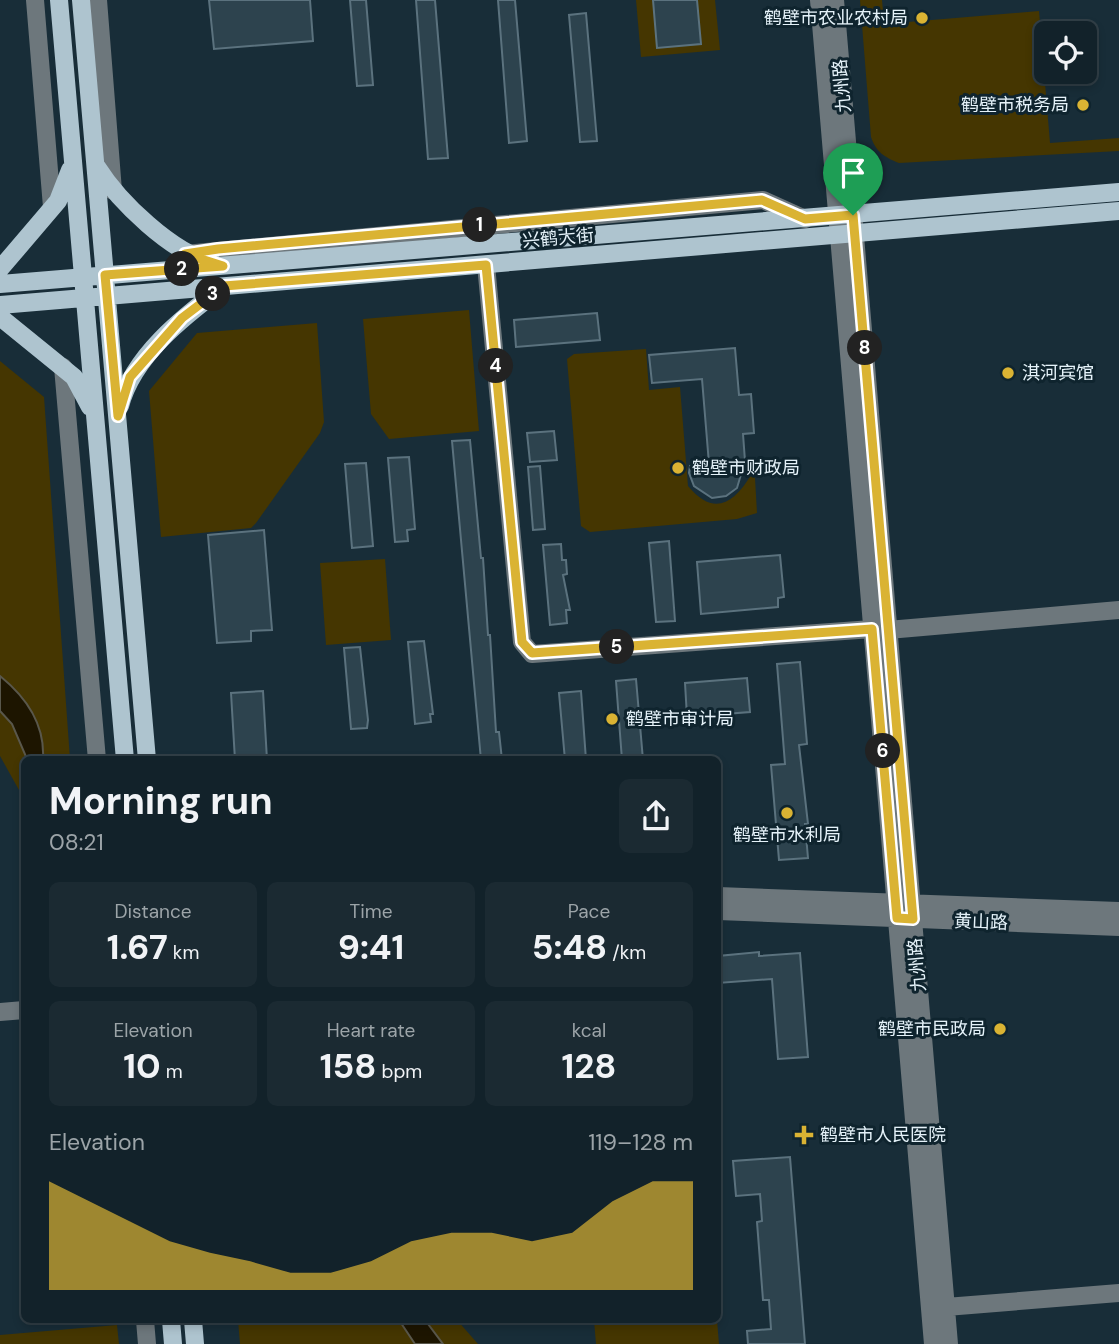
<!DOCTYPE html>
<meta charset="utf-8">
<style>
body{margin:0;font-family:"DM Sans","Noto Sans SC",sans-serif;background:#1b2a32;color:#f1f3f6;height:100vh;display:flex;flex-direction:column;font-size:26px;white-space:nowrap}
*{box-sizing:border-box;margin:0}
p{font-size:23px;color:#9ca4a8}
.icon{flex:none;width:38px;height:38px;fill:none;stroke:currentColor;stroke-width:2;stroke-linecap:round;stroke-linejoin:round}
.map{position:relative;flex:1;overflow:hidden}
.details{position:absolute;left:21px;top:756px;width:700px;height:567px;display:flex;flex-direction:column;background:#12222a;border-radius:10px;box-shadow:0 4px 10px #0003,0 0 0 2px #313f47}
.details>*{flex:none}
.fabs{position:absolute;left:1034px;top:21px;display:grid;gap:14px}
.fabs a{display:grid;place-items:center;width:63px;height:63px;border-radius:10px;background:#12222a;box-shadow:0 4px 10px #0003,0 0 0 2px #313f47;font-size:35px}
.pin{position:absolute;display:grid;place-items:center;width:60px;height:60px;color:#fff;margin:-72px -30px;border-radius:50% 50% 50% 0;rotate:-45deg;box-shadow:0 0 7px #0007}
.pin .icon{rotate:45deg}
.km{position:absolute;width:35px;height:35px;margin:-18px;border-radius:50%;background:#222;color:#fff;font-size:19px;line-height:35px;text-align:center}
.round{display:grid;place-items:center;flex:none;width:74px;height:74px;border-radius:10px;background:#1b2a32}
.overview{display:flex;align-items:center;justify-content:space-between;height:119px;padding:0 28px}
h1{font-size:38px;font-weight:700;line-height:52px}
.figures{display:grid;grid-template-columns:repeat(3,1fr);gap:10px;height:119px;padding:7px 28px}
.figures div{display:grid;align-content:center;border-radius:10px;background:#1b2a32;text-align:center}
.figures b{font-size:35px;font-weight:700}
.figures small{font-size:19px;font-weight:400}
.figures p{font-size:19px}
.chart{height:196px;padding:14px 28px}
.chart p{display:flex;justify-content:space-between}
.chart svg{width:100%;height:126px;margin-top:7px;fill:#dab333;opacity:.7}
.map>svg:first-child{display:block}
</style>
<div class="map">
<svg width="1119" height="1344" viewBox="0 0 1119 1344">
<rect width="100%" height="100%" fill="#182d38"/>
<path fill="#453601" d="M636,0h17l5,48 43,-4 -4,-44h18l5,50 -79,7z
M860,0h22l2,24 155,-13 11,132 69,-5v13l-220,12c-15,-6 -23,-11 -28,-26z
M469,310l10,121 -90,8 -18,-25 -8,-95z
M317,323l7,99 -4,11 -64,90 -5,5 -90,9 -12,-146 48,-58z
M646,349l3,41 31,-3 8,99c25,30 45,19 63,-11l4,3 2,35 -20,6 -147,13 -9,-6 -14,-167 7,-5z
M0,361l44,36 26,362 -46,1v39l-24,-43z
M385,559l6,81 -65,5 -6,-82z
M238,1320h219l21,24h-238z
M594,1320h123l2,24h-123z
M117,1325l2,19h-119v-9z"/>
<path fill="#1d1500" stroke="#59574b" stroke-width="2" d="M0,676c26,21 45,49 43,83h-16l-15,-35 -12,-13z
M399,1320h26l18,24h-28z"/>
<path fill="#2d434e" stroke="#5b727e" stroke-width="2" d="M209,0h101l3,41 -99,8z
M350,0h16l7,85 -16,1z
M416,0h19l13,158 -20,1z
M498,0h17l12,141 -18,2z
M653,0h44l4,44 -44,4z
M586,13l11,128 -17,1 -11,-127z
M597,313l3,27 -84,7 -2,-27z
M735,348l4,47 12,-1 3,39 -11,1 2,27 -8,27 -11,8 -14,2 -18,-12 -5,-13 1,-7 19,-2 -7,-85 -50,4 -3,-28z
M554,431l3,29 -27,2 -3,-29z
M470,440l11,118h2l5,77h2l6,97h3l3,28h-21l-29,-319z
M409,457l6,72 -8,1 1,11 -13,1 -7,-84z
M366,463l7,83 -21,2 -7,-84z
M540,466l5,63 -12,1 -5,-63z
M264,530l8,100 -21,1v10l-34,2 -9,-108z
M669,541l6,80 -19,1 -7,-79z
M561,544l1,16h4l1,14 -4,1 7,35h-4l1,13 -17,2 -7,-80z
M780,555l4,42 -6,1v9l-77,7 -4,-52z
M424,641l9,73h-3l1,8 -16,2 -7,-82z
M360,647l8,73 -1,8 -16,1 -7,-81z
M800,662l7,82 -8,1 9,79h-3l3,34 -29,2 -8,-95 14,-1 -8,-100z
M747,678l3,34 -63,5 -2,-34z
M636,679l7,81h-21l-6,-79z
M263,691l4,69h-32l-4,-67z
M581,691l5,69h-21l-6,-67z
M759,952v4l41,-3 8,104 -30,2 -6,-80 -54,4v-27z
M790,1157l15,187h-57l-1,-13 24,-2 -2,-29h-6l-6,-78 5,-1 -2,-27 -24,2 -3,-35z"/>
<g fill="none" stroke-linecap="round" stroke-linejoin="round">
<path stroke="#6d777c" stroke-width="18" d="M35,0l17,207
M98,0l15,191
M819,0l114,1344
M835,0l114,1344
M185,254l578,-54 42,19
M486,265l36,377 10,12 340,-25
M63,367l34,393
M888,630l231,-20
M718,896l401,15
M718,911l401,16
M0,1012l24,-2
M946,1307l173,-14
M145,1320l2,24"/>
<path stroke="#aec4cf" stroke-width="18" d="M59,0l66,760
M81,0l66,760
M97,167c22,35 75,86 116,96
M0,269l58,-68 12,-31
M0,284l1119,-92
M0,305l1119,-94
M0,317l74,60 16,30
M120,406c13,-50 63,-89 103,-119
M171,1320l2,24
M193,1320l2,24"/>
</g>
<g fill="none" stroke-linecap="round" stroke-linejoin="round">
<g stroke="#fff" stroke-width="14">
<path id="route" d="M762,200l43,19 48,-4 60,704 -16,-1 -25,-289 -340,24 -10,-11 -36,-377 -262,21 -42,32 -52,59 -12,39 -13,-141 118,-9 -38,-12 33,-5z"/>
</g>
<use href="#route" stroke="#dab333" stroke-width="9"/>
</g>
<g fill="#dab333" stroke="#0f242e" stroke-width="2.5">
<circle cx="922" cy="18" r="7"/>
<circle cx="1083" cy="105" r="7"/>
<circle cx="1008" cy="373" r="7"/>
<circle cx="678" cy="468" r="7"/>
<circle cx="612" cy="719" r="7"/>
<circle cx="787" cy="813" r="7"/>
<circle cx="1000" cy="1029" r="7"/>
<path d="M800.5 1124.5h7v7h7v7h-7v7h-7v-7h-7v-7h7z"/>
</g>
<g text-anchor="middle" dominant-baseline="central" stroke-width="6" stroke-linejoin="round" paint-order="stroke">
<g font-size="18" fill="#e5f2f9" stroke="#0f242e" text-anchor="start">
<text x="908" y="18" text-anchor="end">鹤壁市农业农村局</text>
<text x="1069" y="105" text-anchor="end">鹤壁市税务局</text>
<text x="1022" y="373">淇河宾馆</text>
<text x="692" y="468">鹤壁市财政局</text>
<text x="626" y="719">鹤壁市审计局</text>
<text x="787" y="835" text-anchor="middle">鹤壁市水利局</text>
<text x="986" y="1029" text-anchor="end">鹤壁市民政局</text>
<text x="820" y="1135">鹤壁市人民医院</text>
</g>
<g font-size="18" fill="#e5f2f9" stroke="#0f242e">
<text transform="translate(842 86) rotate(-95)">九州路</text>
<text transform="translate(558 238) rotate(-5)">兴鹤大街</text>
<text transform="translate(981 922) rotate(2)">黄山路</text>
<text transform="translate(917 965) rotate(-95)">九州路</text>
</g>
</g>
</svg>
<div class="fabs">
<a><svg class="icon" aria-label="locate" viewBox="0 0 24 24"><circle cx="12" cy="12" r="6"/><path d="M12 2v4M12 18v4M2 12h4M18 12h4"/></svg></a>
</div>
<div class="pin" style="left:853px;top:215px;background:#1e9e55"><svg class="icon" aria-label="arrive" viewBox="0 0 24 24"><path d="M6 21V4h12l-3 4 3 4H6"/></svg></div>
<b class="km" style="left:480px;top:225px">1</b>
<b class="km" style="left:182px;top:269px">2</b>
<b class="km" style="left:213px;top:294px">3</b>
<b class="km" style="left:496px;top:366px">4</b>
<b class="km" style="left:617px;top:647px">5</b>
<b class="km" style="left:883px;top:751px">6</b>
<b class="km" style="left:865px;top:348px">8</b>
<section class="details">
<div class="overview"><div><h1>Morning run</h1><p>08:21</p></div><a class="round"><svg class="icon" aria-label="share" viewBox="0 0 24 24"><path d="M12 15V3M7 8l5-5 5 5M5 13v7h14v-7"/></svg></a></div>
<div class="figures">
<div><p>Distance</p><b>1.67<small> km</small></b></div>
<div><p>Time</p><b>9:41</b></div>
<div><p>Pace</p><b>5:48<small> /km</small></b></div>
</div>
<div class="figures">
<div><p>Elevation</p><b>10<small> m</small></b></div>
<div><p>Heart rate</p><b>158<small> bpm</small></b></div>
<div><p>kcal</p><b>128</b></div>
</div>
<div class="chart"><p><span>Elevation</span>119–128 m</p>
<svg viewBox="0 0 160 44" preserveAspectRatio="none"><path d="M0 44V6L10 13L20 20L30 27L40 31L50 34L60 38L70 38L80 34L90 27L100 24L110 24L120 27L130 24L140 13L150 6L160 6V44z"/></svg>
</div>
</section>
</div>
